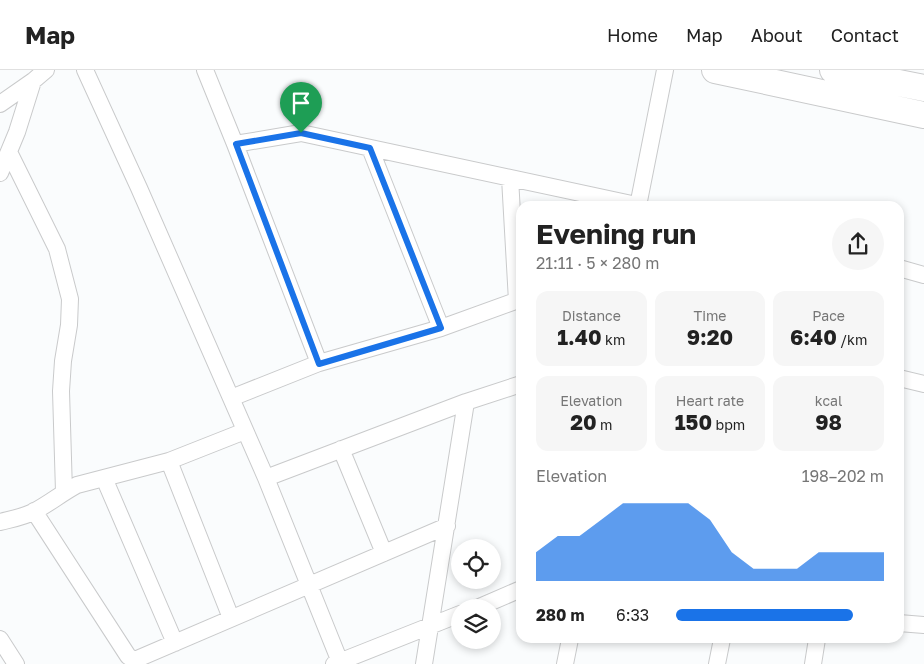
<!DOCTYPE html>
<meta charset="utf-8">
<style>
body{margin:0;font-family:"Golos Text",sans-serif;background:#f6f6f6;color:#222;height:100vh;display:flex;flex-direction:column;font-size:19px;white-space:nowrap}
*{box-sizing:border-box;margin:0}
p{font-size:16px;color:#767676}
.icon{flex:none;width:28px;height:28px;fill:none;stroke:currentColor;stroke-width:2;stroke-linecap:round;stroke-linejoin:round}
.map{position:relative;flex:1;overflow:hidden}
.drawer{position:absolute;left:516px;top:131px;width:388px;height:442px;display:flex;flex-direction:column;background:#fff;border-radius:15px;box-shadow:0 2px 8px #0003}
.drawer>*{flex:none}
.controls{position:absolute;left:451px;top:469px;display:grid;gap:10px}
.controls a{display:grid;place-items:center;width:50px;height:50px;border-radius:50%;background:#fff;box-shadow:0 2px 8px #0003;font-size:25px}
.pin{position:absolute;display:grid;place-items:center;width:42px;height:42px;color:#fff;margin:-51px -21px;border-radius:50% 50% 50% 0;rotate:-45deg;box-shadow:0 0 5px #0007}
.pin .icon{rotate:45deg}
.round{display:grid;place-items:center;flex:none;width:52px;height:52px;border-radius:26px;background:#f6f6f6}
.headline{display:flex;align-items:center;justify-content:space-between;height:85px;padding:0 20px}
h1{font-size:28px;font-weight:700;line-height:38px}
.stats{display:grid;grid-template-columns:repeat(3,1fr);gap:8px;height:85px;padding:5px 20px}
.stats div{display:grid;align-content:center;border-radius:12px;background:#f6f6f6;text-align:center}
.stats b{font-size:21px;font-weight:700}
.stats small{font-size:14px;font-weight:400}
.stats p{font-size:14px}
.chart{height:140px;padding:10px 20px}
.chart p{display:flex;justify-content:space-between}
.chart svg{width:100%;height:90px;margin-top:5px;fill:#1a73e8;opacity:.7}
ul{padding:0 20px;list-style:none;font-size:16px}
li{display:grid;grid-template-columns:80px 60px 1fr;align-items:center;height:38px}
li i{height:12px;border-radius:6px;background:#1a73e8}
header{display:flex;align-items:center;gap:30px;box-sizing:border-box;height:70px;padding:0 25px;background:#fff;border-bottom:1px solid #e0e0e0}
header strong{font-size:24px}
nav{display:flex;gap:28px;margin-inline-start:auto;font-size:18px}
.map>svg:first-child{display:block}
</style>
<header>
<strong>Map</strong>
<nav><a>Home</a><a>Map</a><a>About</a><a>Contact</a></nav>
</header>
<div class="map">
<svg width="924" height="594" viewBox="0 0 924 594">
<rect width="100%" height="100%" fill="#fafcfd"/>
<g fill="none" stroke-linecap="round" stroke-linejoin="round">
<g stroke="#c9cacb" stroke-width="18">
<path id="minor" d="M85,0l54,118 127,290 74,184
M205,0l30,74 84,219
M0,34l33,-23 13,-11
M235,74l66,-11 340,73
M370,78l71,180
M9,82l48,97 13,50 -1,26 -6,36 -2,30 3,101
M0,103l17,-41 16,-51
M510,108l7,123
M638,136l27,-136
M899,198l25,7
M899,308l25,6
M231,328l88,-35 122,-35 80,-29
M341,379l43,104
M169,391l62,157
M104,408l71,165
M266,408l200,-76 55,-18
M34,441l94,145 4,3h5l310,-133
M0,452c12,-3 24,-5 35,-11 15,-8 27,-18 42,-26l92,-24 76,-30
M477,538l44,-19
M899,553l25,2
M0,569l16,25
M334,594l126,-50
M424,594l42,-262
M565,594l5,-25
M717,594l5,-25
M813,594l4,-25"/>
</g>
<g stroke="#c9cacb" stroke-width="28">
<path id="primary" d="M715,0l209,45
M833,0l91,18"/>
</g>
<use href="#minor" stroke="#fff" stroke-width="16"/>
<use href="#primary" stroke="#fff" stroke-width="26"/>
</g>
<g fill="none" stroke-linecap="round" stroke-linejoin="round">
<g stroke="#fff" stroke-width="10">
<path id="route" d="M301,63l69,15 71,180 -122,36 -83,-220z"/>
</g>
<use href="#route" stroke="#1a73e8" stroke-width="6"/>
</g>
</svg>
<div class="controls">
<a><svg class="icon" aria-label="locate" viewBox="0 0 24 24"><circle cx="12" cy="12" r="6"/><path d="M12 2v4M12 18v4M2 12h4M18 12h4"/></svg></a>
<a><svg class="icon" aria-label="layers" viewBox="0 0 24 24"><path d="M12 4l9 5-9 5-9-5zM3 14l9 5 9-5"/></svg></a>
</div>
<div class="pin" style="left:301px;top:63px;background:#1e9e55"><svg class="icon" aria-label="arrive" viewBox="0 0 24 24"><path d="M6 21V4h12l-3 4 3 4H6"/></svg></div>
<section class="drawer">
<div class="headline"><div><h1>Evening run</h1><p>21:11 · 5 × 280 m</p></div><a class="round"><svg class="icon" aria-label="share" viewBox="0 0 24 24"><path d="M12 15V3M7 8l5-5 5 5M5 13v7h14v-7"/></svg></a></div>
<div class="stats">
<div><p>Distance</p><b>1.40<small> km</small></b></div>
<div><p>Time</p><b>9:20</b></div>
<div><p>Pace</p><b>6:40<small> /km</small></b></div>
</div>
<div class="stats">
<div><p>Elevation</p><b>20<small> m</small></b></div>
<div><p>Heart rate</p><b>150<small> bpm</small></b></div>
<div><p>kcal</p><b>98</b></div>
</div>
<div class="chart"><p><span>Elevation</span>198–202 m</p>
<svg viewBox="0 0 160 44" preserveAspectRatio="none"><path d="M0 44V30L10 22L20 22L30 14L40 6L50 6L60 6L70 6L80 14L90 30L100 38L110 38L120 38L130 30L140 30L150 30L160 30V44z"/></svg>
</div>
<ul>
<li><b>280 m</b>6:33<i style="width:85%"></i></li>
</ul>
</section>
</div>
